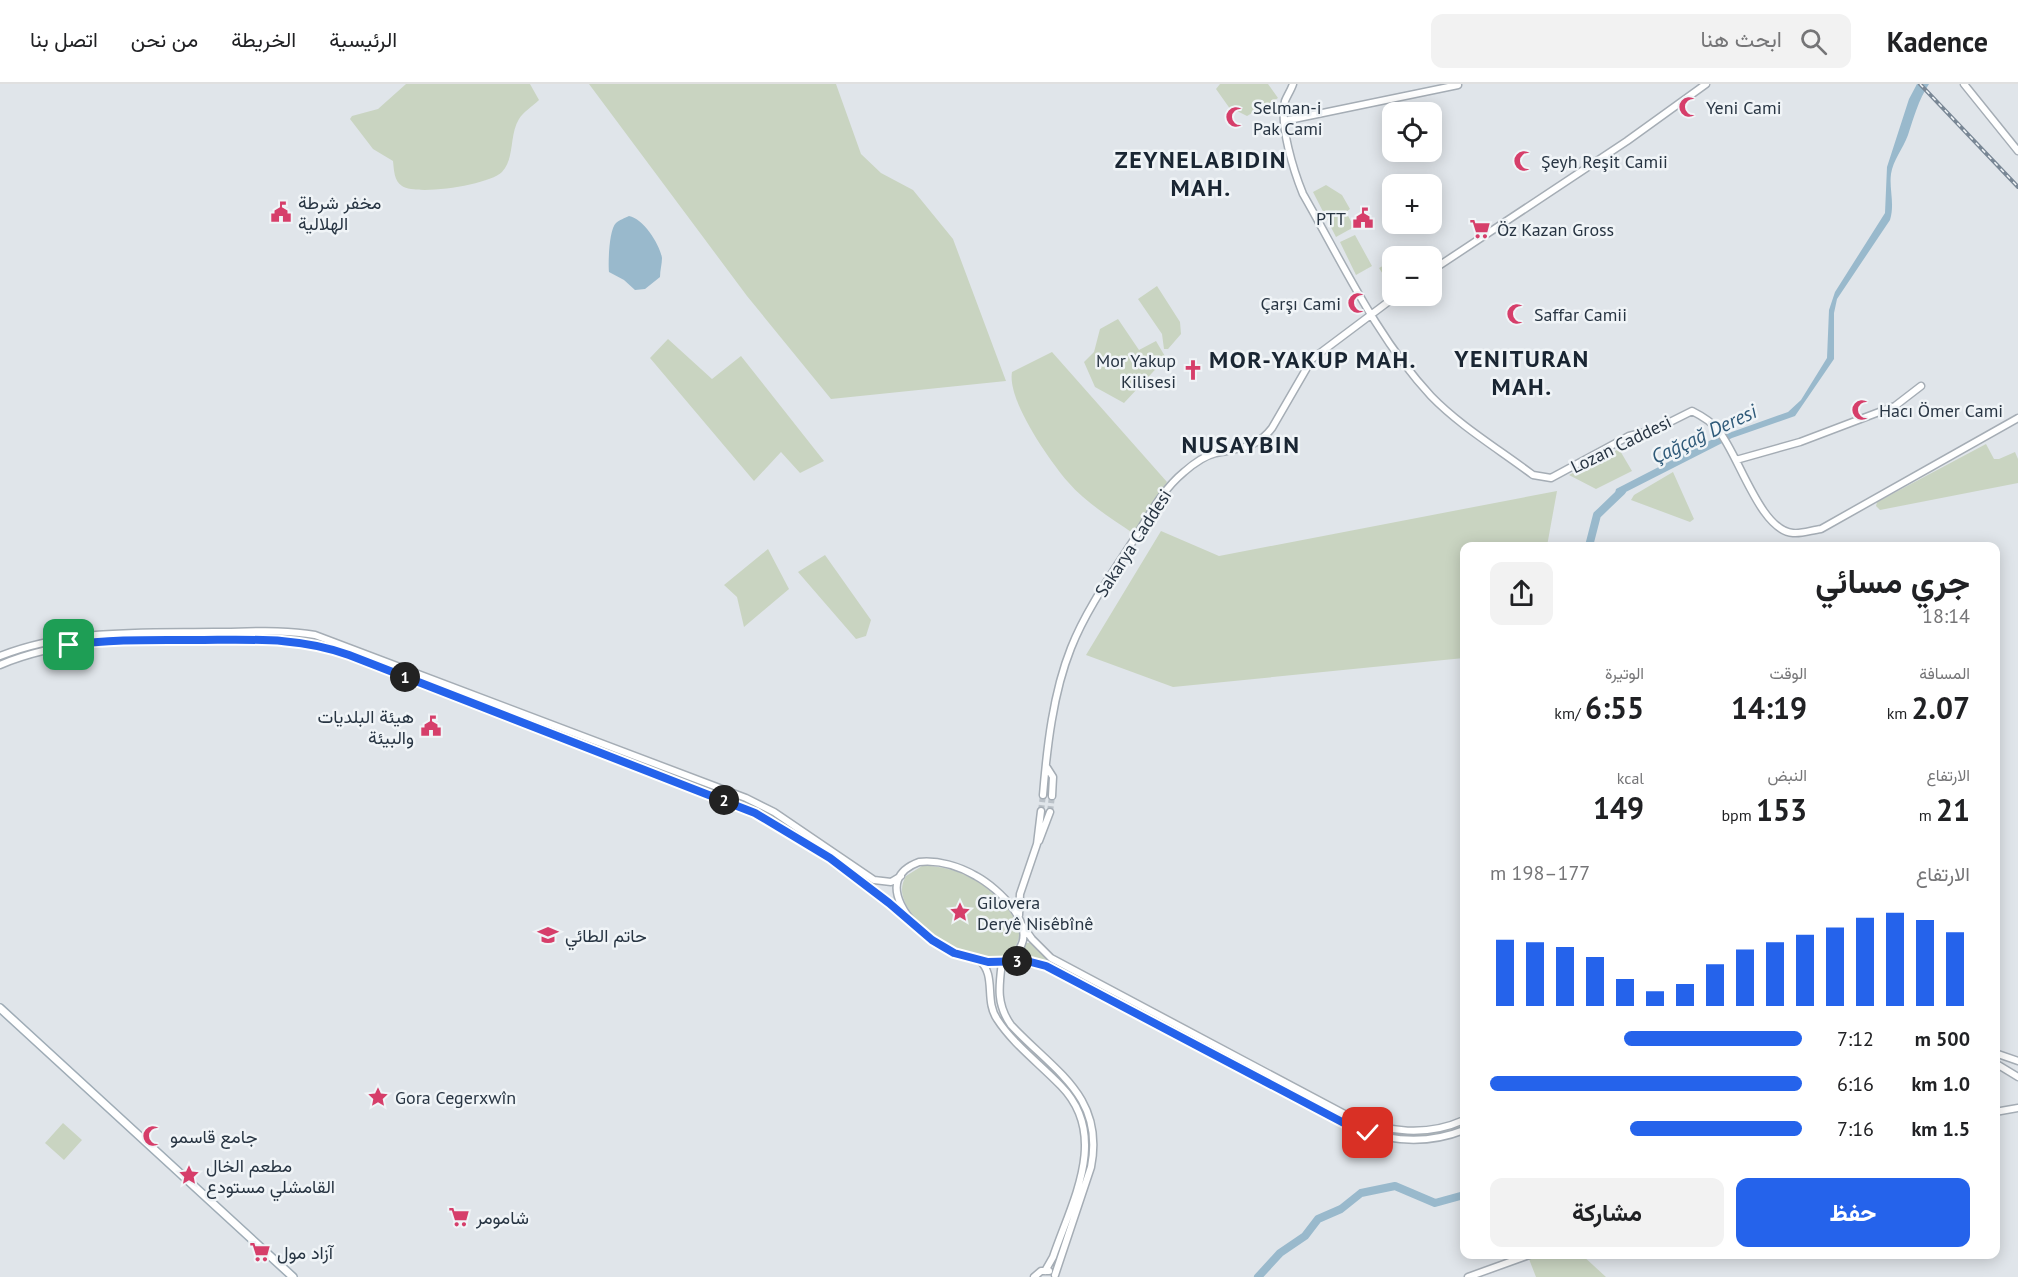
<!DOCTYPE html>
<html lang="ar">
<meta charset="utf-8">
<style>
body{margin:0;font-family:"PT Sans",Vazirmatn,sans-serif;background:#f2f2f2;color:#202124;direction:rtl;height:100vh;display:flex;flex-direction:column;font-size:22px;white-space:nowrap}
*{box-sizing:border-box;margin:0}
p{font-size:20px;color:#757577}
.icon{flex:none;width:33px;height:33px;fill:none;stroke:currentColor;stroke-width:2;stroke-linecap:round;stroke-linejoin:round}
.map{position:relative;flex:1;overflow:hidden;direction:ltr}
.details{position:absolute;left:1460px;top:458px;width:540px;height:717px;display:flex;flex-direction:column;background:#fff;border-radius:12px;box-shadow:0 3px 15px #0003;direction:rtl}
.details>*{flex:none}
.buttons{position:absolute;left:1382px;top:18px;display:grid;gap:12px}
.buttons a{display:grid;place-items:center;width:60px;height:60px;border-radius:12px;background:#fff;box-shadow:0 3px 15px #0003;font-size:30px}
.pin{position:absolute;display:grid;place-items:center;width:51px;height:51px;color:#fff;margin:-26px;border-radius:12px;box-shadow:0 3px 9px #0006}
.km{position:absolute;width:30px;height:30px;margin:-15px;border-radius:50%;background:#222;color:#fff;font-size:16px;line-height:30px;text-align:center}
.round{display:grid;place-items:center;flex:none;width:63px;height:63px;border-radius:12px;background:#f2f2f2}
.summary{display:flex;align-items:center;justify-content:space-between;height:102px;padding:0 30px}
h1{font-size:33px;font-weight:700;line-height:45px}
.figures{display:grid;grid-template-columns:repeat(3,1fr);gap:9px;height:102px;padding:6px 30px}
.figures div{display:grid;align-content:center}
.figures b{font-size:30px;font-weight:700}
.figures small{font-size:16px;font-weight:400}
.figures p{font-size:16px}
.chart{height:168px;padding:12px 30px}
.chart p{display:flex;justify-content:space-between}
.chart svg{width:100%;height:108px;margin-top:6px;stroke:#2563eb;stroke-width:6}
.button{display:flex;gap:12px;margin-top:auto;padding:12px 30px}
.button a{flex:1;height:69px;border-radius:12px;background:#2563eb;color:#fff;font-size:24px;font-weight:700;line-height:69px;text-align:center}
.button a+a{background:#f2f2f2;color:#202124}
ul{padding:0 30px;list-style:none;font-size:20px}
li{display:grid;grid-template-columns:96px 72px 1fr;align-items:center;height:45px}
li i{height:15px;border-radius:8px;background:#2563eb}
header{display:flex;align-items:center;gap:36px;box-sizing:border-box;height:84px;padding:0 30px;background:#fff;border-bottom:2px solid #e0e0e0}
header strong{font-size:28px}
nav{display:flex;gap:33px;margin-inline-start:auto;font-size:21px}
.search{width:420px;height:54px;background:#f2f2f2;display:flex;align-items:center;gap:15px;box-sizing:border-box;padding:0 21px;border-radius:12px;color:#757577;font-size:22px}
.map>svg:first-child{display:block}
</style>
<header>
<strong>Kadence</strong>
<div class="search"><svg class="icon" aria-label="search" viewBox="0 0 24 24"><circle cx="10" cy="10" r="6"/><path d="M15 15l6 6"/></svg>ابحث هنا</div>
<nav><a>الرئيسية</a><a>الخريطة</a><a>من نحن</a><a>اتصل بنا</a></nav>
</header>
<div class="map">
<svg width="2018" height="1193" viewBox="0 0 2018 1193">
<rect width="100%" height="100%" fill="#e0e5ea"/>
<path fill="#c9d4c1" d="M406,0h124l9,16c-6,6 -16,12 -20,19 -10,16 -4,39 -17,53 -13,13 -85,24 -100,14 -8,-5 -8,-16 -9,-25l-20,-12 -23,-30 2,-3 26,-7z
M589,0h247l25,70 20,19 32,17 40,49 53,142 -175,18 -84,-103z
M1220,0h48l10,14 -31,18 -10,-5 -4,2 -17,-24z
M1326,101l16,10 8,14 -4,3 8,15 -18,10 -23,-45z
M1355,151l17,31 -16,9 -16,-33z
M1392,177v23l-2,1 -11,-17z
M1157,202l23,36 1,12 -13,15h-4l-2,-15 -24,-35z
M1118,235l21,31 17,-9 10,17 -42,45 -29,-16 -11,-25 10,-10 6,-23z
M668,255l44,40 29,-23 83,105 -24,12 -19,-21 -27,29 -104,-123z
M1052,268l115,130 -33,52c-23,-16 -48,-31 -66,-52 -19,-22 -61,-82 -56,-110z
M1986,360l8,15h5l16,-7 3,7v24l-138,27 -4,-4 1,-4z
M1619,365l13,22 -36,18 -27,-14z
M1673,388l21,47 -4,3 -59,-22 3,-5z
M1557,407l-10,55h-83v112l-291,29 -87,-32 75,-124 58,25z
M768,465l21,40 -45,38 -7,-30 -13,-12z
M825,471l46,65 -5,16 -10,3 -58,-67z
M922,782c24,-1 50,9 68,25 14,12 40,37 24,57 -3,5 -9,9 -15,10 -33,5 -69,-20 -87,-44 -9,-13 -14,-24 -6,-38z
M1026,859h4l18,17 310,164c36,13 70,14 106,0v2c-35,13 -69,14 -103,1l-315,-165 -25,-5z
M63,1039l19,17 -18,20 -19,-17z
M1551,1170h30l25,23h-70l-7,-18z"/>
<path fill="#99b9cc" d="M1917,0h12c-11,17 -15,33 -21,51 -5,14 -15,25 -17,39 -2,15 4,30 -1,46l-53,79 -3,14v46l-39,57 -63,22 -118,60 2,-9 99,-51 73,-26 13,-12 26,-42 2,-48 6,-18 50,-79 2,-46 22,-68z
M629,132c15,3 31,29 33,42 0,6 -2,12 -2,19l-15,12 -10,1 -11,-10 -15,-8c-1,-8 0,-43 7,-49 3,-3 9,-5 13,-7z"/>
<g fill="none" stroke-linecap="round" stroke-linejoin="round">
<path stroke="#99b9cc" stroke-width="8" d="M1589,462l8,-31 25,-24
M1258,1193l22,-24 25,-17 13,-17 23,-10 20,-16 34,-7 40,17 29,-8"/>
<path stroke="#bbc2c9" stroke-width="6" stroke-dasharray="6 3" stroke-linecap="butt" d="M1041,727l2,-16
M1050,728l2,-16"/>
<g stroke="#a5adb5" stroke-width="9">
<path id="secondary" d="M1293,0c-2,6 -6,12 -8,17 -6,24 9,71 18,93 39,68 74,144 128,202 29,30 69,54 102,79l18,3 78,-42 25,-6 38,-19c10,5 19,10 26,19 20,23 42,101 75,103 9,1 19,-3 28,-4l197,-111
M1964,0l54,67
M1284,37l174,-36
M1431,187l196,-130 79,-57
M1736,376l64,-18 95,-36 26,-20
M0,572c69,-27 141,-23 214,-24 33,0 68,-3 101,3l431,163 28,14 100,68 17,2 10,-6
M0,581c69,-29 144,-25 217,-25 35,0 70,-4 104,5l434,168 75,45 59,45 33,29
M1046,682l7,11 -1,19
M1043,711c4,-48 10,-102 28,-147 15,-38 40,-73 62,-107 15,-24 29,-51 51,-69 9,-8 20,-16 32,-19 23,-5 40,-4 56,-25l40,-69 84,-63
M1039,757l11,-29
M919,778c19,-2 40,4 57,14 22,12 66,52 39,78 -8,8 -18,9 -29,8 -17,-3 -32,-8 -47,-17 -26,-16 -69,-65 -20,-83z
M1019,831l1,-21 17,-50 4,-33
M1022,841l10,14 19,19 301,160c37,14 74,19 112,2
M979,876c18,15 5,40 18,59 16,25 43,45 64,67 49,50 11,115 -8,171l-8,14
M1007,876l39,6 313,164c35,12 70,14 105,0
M1002,878c-3,24 -6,42 9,63 43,46 94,71 80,142l-36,108
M1995,969l23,8
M1995,979l23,14
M1995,1028l23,-4
M1034,1193l7,-6h8
M1468,1193l64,-23"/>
</g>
<g stroke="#9facb6" stroke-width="10">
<path id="primary" d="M0,924l293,269"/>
</g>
<use href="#secondary" stroke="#fff" stroke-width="6"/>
<use href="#primary" stroke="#fff" stroke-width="7"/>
<g stroke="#798795" stroke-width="4">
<path id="rail" d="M1920,0l98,103"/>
</g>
<use href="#rail" stroke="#f0f4f7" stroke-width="1.5" stroke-dasharray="4.5" stroke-linecap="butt"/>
</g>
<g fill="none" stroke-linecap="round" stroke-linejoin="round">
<g stroke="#fff" stroke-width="12">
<path id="route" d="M69,561c41,-6 83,-5 125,-5 53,0 104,-4 155,15l406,158 75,45 59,45 43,37 22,13 34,9 39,-1 19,5 296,156 26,11"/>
</g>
<use href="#route" stroke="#2563eb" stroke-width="8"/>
</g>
<defs>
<g id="mosque-bare" transform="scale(1.62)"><path d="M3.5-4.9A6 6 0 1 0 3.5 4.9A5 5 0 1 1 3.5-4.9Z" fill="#d63e6a" stroke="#f0f4f7" stroke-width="2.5" paint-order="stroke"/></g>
<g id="civic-bare" transform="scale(1.62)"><path d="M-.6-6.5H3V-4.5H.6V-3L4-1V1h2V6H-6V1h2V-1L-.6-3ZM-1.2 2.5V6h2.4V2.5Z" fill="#d63e6a" stroke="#f0f4f7" stroke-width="2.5" paint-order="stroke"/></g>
<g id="supermarket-bare" transform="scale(1.62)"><path d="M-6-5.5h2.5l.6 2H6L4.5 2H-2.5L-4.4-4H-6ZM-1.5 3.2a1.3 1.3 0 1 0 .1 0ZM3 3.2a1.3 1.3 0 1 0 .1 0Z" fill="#d63e6a" stroke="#f0f4f7" stroke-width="2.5" paint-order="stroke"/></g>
<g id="church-bare" transform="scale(1.62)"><path d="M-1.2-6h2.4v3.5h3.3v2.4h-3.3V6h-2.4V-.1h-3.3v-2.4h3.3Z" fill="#d63e6a" stroke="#f0f4f7" stroke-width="2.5" paint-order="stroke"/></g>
<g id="sight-bare" transform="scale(1.62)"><path d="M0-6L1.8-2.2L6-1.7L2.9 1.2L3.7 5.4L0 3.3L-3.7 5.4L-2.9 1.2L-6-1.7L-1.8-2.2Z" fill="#d63e6a" stroke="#f0f4f7" stroke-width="2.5" paint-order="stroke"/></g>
<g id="school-bare" transform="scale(1.62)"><path d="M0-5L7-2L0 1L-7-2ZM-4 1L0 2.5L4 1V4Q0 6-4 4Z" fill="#d63e6a" stroke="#f0f4f7" stroke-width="2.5" paint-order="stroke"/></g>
</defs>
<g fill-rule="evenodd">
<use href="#mosque-bare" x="1689" y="23"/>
<use href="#mosque-bare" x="1236" y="33"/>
<use href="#mosque-bare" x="1524" y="77"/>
<use href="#civic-bare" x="281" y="128"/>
<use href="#civic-bare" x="1363" y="134"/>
<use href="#supermarket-bare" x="1480" y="145"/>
<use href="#mosque-bare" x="1358" y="219"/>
<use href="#mosque-bare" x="1517" y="230"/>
<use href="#church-bare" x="1193" y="286"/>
<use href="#mosque-bare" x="1862" y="326"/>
<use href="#civic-bare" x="431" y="642"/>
<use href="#sight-bare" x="960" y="828"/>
<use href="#school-bare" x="548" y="851"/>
<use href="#sight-bare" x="378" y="1013"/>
<use href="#mosque-bare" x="153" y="1052"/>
<use href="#sight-bare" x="189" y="1091"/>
<use href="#supermarket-bare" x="459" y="1133"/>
<use href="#supermarket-bare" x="260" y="1168"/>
</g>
<g text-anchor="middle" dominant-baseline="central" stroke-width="5" stroke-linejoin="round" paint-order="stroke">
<g font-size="18" fill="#283543" stroke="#f0f4f7" text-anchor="start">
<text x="1253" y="23">Selman-i<tspan x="1253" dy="21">Pak Cami</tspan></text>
<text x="1706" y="23">Yeni Cami</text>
<text x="1541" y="77">Şeyh Reşit Camii</text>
<text x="298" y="118">مخفر شرطة<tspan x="298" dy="21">الهلالية</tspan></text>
<text x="1346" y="134" text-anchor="end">PTT</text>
<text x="1497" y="145">Öz Kazan Gross</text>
<text x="1341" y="219" text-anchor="end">Çarşı Cami</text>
<text x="1534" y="230">Saffar Camii</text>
<text x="1176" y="276" text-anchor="end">Mor Yakup<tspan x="1176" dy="21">Kilisesi</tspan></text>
<text x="1879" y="326">Hacı Ömer Cami</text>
<text x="414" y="632" text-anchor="end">هيئة البلديات<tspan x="414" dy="21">والبيئة</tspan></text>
<text x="977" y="818">Gilovera<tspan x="977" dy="21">Deryê Nisêbînê</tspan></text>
<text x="565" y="851">حاتم الطائي</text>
<text x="395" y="1013">Gora Cegerxwîn</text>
<text x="170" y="1052">جامع قاسمو</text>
<text x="206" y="1081">مطعم الخال<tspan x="206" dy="21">القامشلي مستودع</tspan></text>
<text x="476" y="1133">شامومر</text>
<text x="277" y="1168">آزاد مول</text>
</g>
<g font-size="18" fill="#283543" stroke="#f0f4f7">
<text transform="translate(1621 360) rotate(-26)">Lozan Caddesi</text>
<text transform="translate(1133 459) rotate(-57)">Sakarya Caddesi</text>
</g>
<g font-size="20" font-style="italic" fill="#2f5a79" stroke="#f0f4f7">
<text transform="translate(1704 350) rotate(-25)">Çağçağ Deresi</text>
</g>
<g font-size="24" font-weight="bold" letter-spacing="1.5" fill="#1a2633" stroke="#f0f4f7">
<text x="1201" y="75">ZEYNELABIDIN<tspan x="1201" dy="28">MAH.</tspan></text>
<text x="1522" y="274">YENITURAN<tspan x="1522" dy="28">MAH.</tspan></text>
<text x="1313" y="275">MOR-YAKUP MAH.</text>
<text x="1241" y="360">NUSAYBIN</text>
</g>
</g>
</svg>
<div class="buttons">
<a><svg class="icon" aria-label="locate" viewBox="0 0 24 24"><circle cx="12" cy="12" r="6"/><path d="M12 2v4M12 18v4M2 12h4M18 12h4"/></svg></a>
<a>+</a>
<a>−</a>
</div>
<div class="pin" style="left:69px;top:561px;background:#1e9e55"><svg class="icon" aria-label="arrive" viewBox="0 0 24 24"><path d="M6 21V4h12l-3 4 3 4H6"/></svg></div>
<div class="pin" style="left:1368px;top:1049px;background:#d93025"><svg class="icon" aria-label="check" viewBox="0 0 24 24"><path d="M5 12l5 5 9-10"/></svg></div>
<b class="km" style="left:405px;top:593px">1</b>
<b class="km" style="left:724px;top:716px">2</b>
<b class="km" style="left:1017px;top:877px">3</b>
<section class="details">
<div class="summary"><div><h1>جري مسائي</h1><p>18:14</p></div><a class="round"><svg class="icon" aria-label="share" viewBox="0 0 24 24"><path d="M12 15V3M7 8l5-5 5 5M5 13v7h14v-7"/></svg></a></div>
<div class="figures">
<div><p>المسافة</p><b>2.07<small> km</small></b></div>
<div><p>الوقت</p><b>14:19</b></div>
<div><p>الوتيرة</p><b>6:55<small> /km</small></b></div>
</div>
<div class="figures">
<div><p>الارتفاع</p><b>21<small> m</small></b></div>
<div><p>النبض</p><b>153<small> bpm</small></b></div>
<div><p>kcal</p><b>149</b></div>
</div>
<div class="chart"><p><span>الارتفاع</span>177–198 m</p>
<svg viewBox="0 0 160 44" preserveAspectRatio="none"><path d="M5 44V17M15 44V18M25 44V20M35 44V24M45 44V33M55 44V38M65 44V35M75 44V27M85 44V21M95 44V18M105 44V15M115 44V12M125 44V8M135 44V6M145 44V9M155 44V14"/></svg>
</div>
<ul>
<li><b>500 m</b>7:12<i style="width:57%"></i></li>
<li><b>1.0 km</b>6:16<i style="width:100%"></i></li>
<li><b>1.5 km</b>7:16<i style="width:55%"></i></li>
</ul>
<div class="button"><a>حفظ</a><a>مشاركة</a></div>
</section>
</div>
